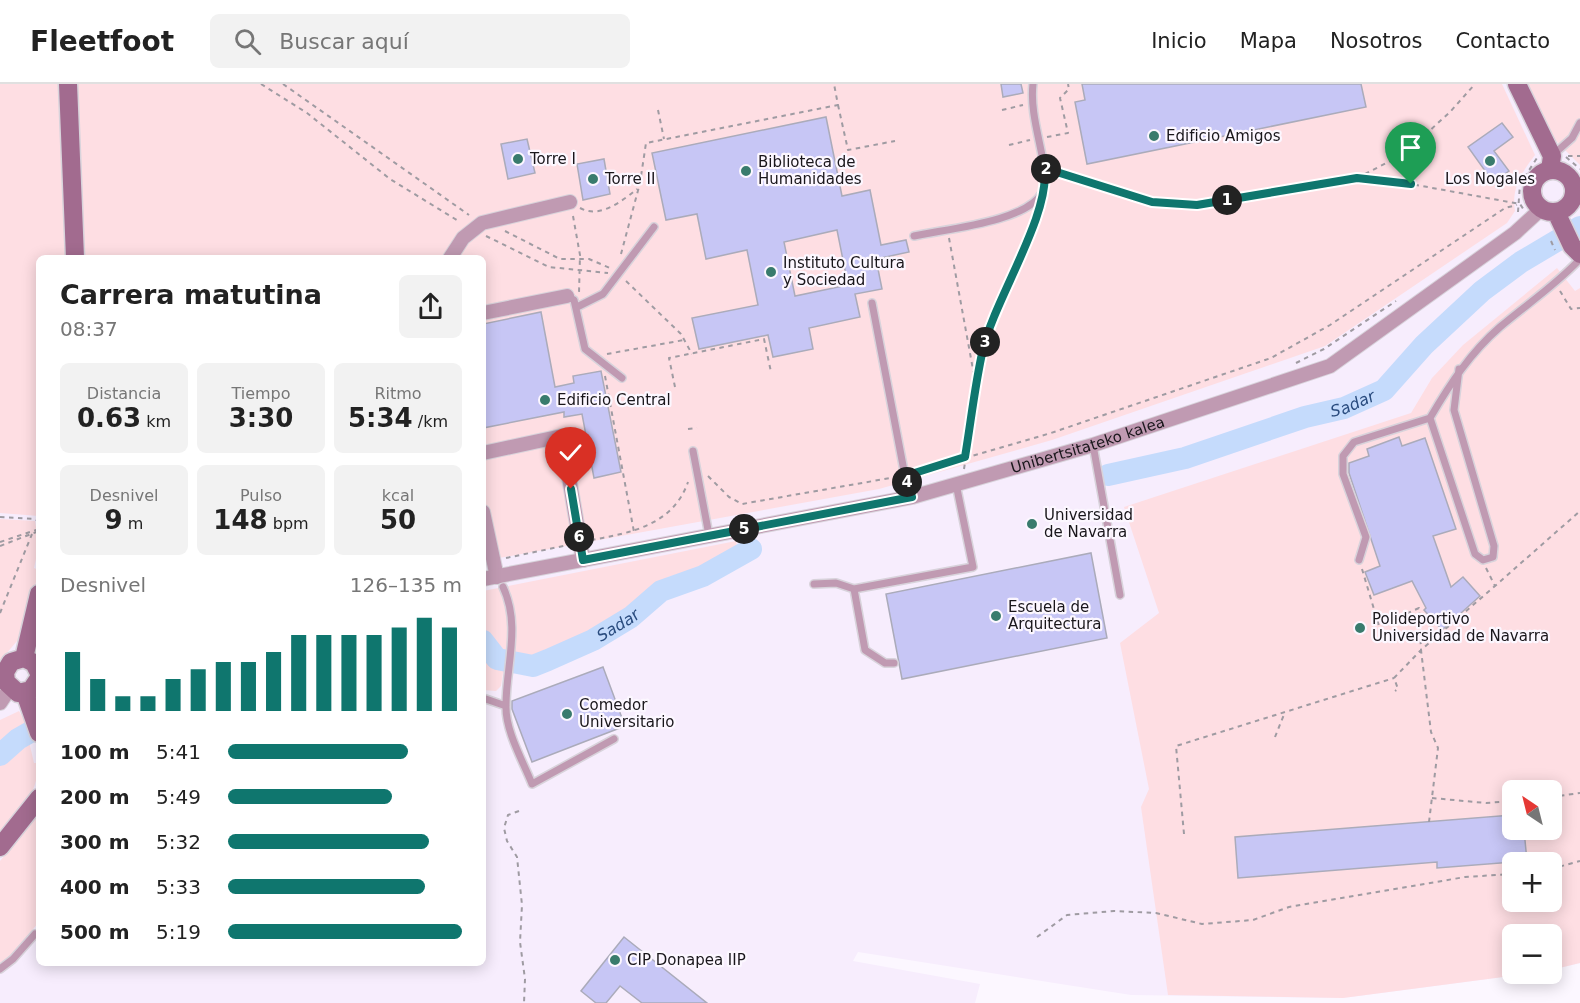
<!DOCTYPE html>
<html lang="es">
<meta charset="utf-8">
<style>
body{margin:0;font-family:"DejaVu Sans",sans-serif;background:#f2f2f2;color:#222;height:100vh;display:flex;flex-direction:column;font-size:22px;white-space:nowrap}
*{box-sizing:border-box;margin:0}
p{font-size:20px;color:#767676}
.icon{flex:none;width:33px;height:33px;fill:none;stroke:currentColor;stroke-width:2;stroke-linecap:round;stroke-linejoin:round}
.map{position:relative;flex:1;overflow:hidden}
.drawer{position:absolute;left:36px;top:171px;width:450px;height:711px;display:flex;flex-direction:column;background:#fff;border-radius:9px;box-shadow:0 3px 15px #0003}
.drawer>*{flex:none}
.needle{width:39px;rotate:325deg}
.fabs{position:absolute;left:1502px;top:696px;display:grid;gap:12px}
.fabs a{display:grid;place-items:center;width:60px;height:60px;border-radius:9px;background:#fff;box-shadow:0 3px 15px #0003;font-size:30px}
.pin{position:absolute;display:grid;place-items:center;width:51px;height:51px;color:#fff;margin:-62px -26px;border-radius:50% 50% 50% 0;rotate:-45deg;box-shadow:0 0 6px #0007}
.pin .icon{rotate:45deg}
.km{position:absolute;width:30px;height:30px;margin:-15px;border-radius:50%;background:#222;color:#fff;font-size:16px;line-height:30px;text-align:center}
.round{display:grid;place-items:center;flex:none;width:63px;height:63px;border-radius:9px;background:#f2f2f2}
.headline{display:flex;align-items:center;justify-content:space-between;height:102px;padding:0 24px}
h1{font-size:27px;font-weight:600;line-height:45px}
.figures{display:grid;grid-template-columns:repeat(3,1fr);gap:9px;height:102px;padding:6px 24px}
.figures div{display:grid;align-content:center;border-radius:9px;background:#f2f2f2;text-align:center}
.figures b{font-size:26px;font-weight:600}
.figures small{font-size:16px;font-weight:400}
.figures p{font-size:16px}
.chart{height:168px;padding:12px 24px}
.chart p{display:flex;justify-content:space-between}
.chart svg{width:100%;height:108px;margin-top:6px;stroke:#0f766e;stroke-width:6}
ul{padding:0 24px;list-style:none;font-size:20px}
li{display:grid;grid-template-columns:96px 72px 1fr;align-items:center;height:45px}
li i{height:15px;border-radius:8px;background:#0f766e}
header{display:flex;align-items:center;gap:36px;box-sizing:border-box;height:84px;padding:0 30px;background:#fff;border-bottom:2px solid #e0e0e0}
header strong{font-size:28px}
nav{display:flex;gap:33px;margin-inline-start:auto;font-size:21px}
.search{width:420px;height:54px;background:#f2f2f2;display:flex;align-items:center;gap:15px;box-sizing:border-box;padding:0 21px;border-radius:9px;color:#767676;font-size:22px}
.map>svg:first-child{display:block}
</style>
<header>
<strong>Fleetfoot</strong>
<div class="search"><svg class="icon" aria-label="search" viewBox="0 0 24 24"><circle cx="10" cy="10" r="6"/><path d="M15 15l6 6"/></svg>Buscar aquí</div>
<nav><a>Inicio</a><a>Mapa</a><a>Nosotros</a><a>Contacto</a></nav>
</header>
<div class="map">
<svg width="1580" height="919" viewBox="0 0 1580 919">
<rect width="100%" height="100%" fill="#fcf7ff"/>
<path fill="#f7edfd" fill-rule="evenodd" d="M0,0h1580v879l-29,7v-36h-39v40h14l-183,24 -212,-3 -273,-43 -5,9 127,23 -5,19h-975zM39,174h444v705h-444zM1512,706h39v40h-39zM1512,778h39v40h-39z"/>
<path fill="#fedee3" fill-rule="evenodd" d="M0,0h62l3,174h-26v258l-39,-3z
M75,0h1427l33,71c-13,17 -24,33 -20,56l-8,12 -182,123 -273,94 -173,49 -396,72v-303h-400z
M1525,0h55v81l-26,-26z
M1557,184l18,23 5,-3v675l-29,7v-36h-39v40h14l-183,24 -175,-3 -27,-188 8,-18 -29,-146 39,-30 -35,-106 287,-94 21,-35 31,-33zM1512,706h39v40h-39zM1512,778h39v40h-39z
M0,435l35,2 4,24 -5,23 5,2 -16,64 -23,27z
M736,457l2,11 -21,10 -49,15 -71,54 -67,28 -27,14 -2,13 -5,5 -13,-1v-99z
M19,627l5,9 10,43h4c1,30 -20,52 -38,74v-117z
M39,729v109l-27,32 -12,9v-102z"/>
<g fill="none" stroke-linecap="round" stroke-linejoin="round">
<g stroke="#c5dbfc" stroke-width="22">
<path id="s1" d="M1108,391l77,-17 120,-41 39,-9 40,-18 40,-45 58,-54 39,-29 59,-35"/>
<path id="s2" d="M483,557l14,18 36,7 15,-6 45,-20 38,-23 30,-26 42,-15 48,-27"/>
<path d="M0,671l18,-16 21,-12"/>
</g>
</g>
<path fill="#c7c6f5" stroke="#ababba" stroke-width="1.5" fill-rule="evenodd" d="M1001,0h20l2,9 -20,4z
M1082,0h279l5,23 -279,57 -12,-62 10,-2z
M826,33l16,79 28,-6 11,55 25,-5 3,12 -33,7 6,30 -27,5 5,23 -51,11 4,21 -40,8 -5,-22 -69,14 -7,-31 66,-13 -11,-55 -41,9 -9,-45 -31,6 -14,-67zM837,146l11,55 -53,11 -11,-54z
M1502,39l11,14 -19,14 15,20 -16,11 -25,-35z
M527,55l8,34 -27,6 -7,-35z
M604,75l6,35 -27,6 -6,-36z
M541,228l14,75 19,-4 -1,-7 28,-5 20,101 -27,6 -12,-64 -18,3v-5l-81,16v-104z
M1399,353l3,9 23,-8 31,91 -23,7 18,51 12,-10 17,19 -38,34 -18,-20 2,-2 -14,-27 -38,14 -9,-23 15,-6 -31,-93v-10l20,-7 -2,-7z
M1091,469l16,85 -205,41 -16,-85z
M603,583l22,59 -93,36 -20,-53v-8z
M1512,731v15h12l3,31 -90,7v-6l-199,16 -3,-41z
M624,853l83,66h-65l-22,-17 -14,17h-10l-15,-12z"/>
<g fill="none" stroke-linecap="round" stroke-linejoin="round">
<g stroke="#d8d3db" stroke-width="10">
<path id="lane" d="M1554,70l18,-16 8,-15
M914,152c31,-7 112,-14 128,-43 5,-10 3,-21 1,-32 -4,-24 -13,-52 -10,-77
M567,212l7,4 11,49 37,29
M872,219l33,173 7,21
M577,223l26,-13 51,-67
M1459,285l-5,41 40,136 -1,11 -10,3 -8,-6 -45,-136c20,-34 40,-65 70,-91 27,-23 56,-42 80,-68
M1093,361l27,150
M693,367l16,84
M1359,476l7,-23 -23,-63v-18l11,-14 76,-24
M814,500l22,-1 18,6 119,-22 -17,-83
M503,503c18,38 3,79 3,118 -1,26 17,56 26,79l82,-45
M854,505l11,61 20,13h9
M483,614l23,8
M0,885l13,-10 22,-25"/>
</g>
<g stroke="#d8d3db" stroke-width="16">
<g id="street">
<path d="M1574,104h6"/>
<path d="M450,174l13,-20 19,-15 88,-21"/>
<path d="M483,229l84,-17"/>
<path d="M483,369l79,-17 21,124"/>
<path d="M483,428l14,65"/>
<path id="s3" d="M483,495l429,-82 181,-52 237,-79 185,-133 26,-24"/>
<path d="M0,619l10,-15"/>
</g>
</g>
<g stroke="#d8d3db" stroke-width="21">
<path id="secondary" d="M68,0l7,174
M1517,0l35,72 -2,14
M1532 107a21 21 0 1 1 42 0a21 21 0 1 1-42 0Z
M1556,128l16,34 8,8
M24,574l15,-64
M39,589l-5,-10 -10,-5 -13,4 -6,10 1,10 12,11 13,-3 8,-12
M25,609l14,40
M0,763l39,-49"/>
</g>
<path stroke="#9f9ba2" stroke-width="2" stroke-dasharray="4.5 4.5" stroke-linecap="butt" d="M261,0l46,29 83,66 70,43
M283,0l186,131
M838,21l10,45 47,-9
M658,26l6,29
M1002,26l21,-5
M1047,53l21,-4 -8,-35 9,-9 -1,-5
M1009,61l21,-5
M1568,72h12
M1566,73l14,12
M1053,87l99,31 45,3 160,-27 54,6 109,20 4,6
M1357,94l47,-24 46,-42 25,-28
M580,124c20,11 42,-7 57,-19
M1572,127l8,-9
M1518,128l2,-28 17,-26
M573,132l7,39 -1,38
M505,147l55,28h29l21,9
M486,152l63,31 59,6
M949,154l27,148
M1551,157l4,9
M621,170l19,-71 6,-40 192,-38 -4,-21
M626,197l55,53 11,20
M1560,207l11,18 9,-1
M607,270l77,-14
M1296,279l28,-14 72,-48
M605,292l29,156
M675,303l-6,-29 95,-19 7,33
M688,345l9,-1
M964,385l19,-121 55,-137
M913,389l138,-40 220,-75 59,-33 175,-117 12,-3
M708,392l21,21 13,7 154,-27
M0,433l34,2 5,2
M591,456c40,-7 82,-15 97,-58
M0,458l39,-13
M0,462l39,-15
M506,474l62,-13
M1486,484l9,18 85,-75
M1362,485l17,57 40,-18 2,42 -27,28 4,11 -3,2
M0,529l32,-79
M1275,653l10,-25
M1551,713l29,-4
M1432,714l54,5 26,-2
M519,727l-11,4 -4,13 3,13 10,16 5,48 -2,37 5,37 -1,24
M1429,738l9,-74 -7,-16 -10,-82 74,-64
M1184,750l-8,-88 218,-68
M1551,785l29,-8
M1037,853l30,-22 47,-4 42,2 46,11 51,-4 36,-13 176,-30 47,-3"/>
<use href="#lane" stroke="#c09ab2" stroke-width="7"/>
<use href="#street" stroke="#c09ab2" stroke-width="14"/>
<use href="#secondary" stroke="#a26b8f" stroke-width="18"/>
</g>
<g fill="none" stroke-linecap="round" stroke-linejoin="round">
<g stroke="#fff" stroke-width="12">
<path id="route" d="M571,405l12,71 329,-63 -7,-21 60,-19c6,-36 10,-73 18,-108 11,-48 69,-137 61,-181l108,34 45,3 160,-27 54,6"/>
</g>
<use href="#route" stroke="#0f766e" stroke-width="8"/>
</g>
<g fill="#397b6d" stroke="#fcf7ff" stroke-width="2">
<circle cx="1154" cy="52" r="6"/>
<circle cx="518" cy="75" r="6"/>
<circle cx="1490" cy="77" r="6"/>
<circle cx="746" cy="87" r="6"/>
<circle cx="593" cy="95" r="6"/>
<circle cx="771" cy="188" r="6"/>
<circle cx="545" cy="316" r="6"/>
<circle cx="1032" cy="440" r="6"/>
<circle cx="996" cy="532" r="6"/>
<circle cx="1360" cy="544" r="6"/>
<circle cx="567" cy="630" r="6"/>
<circle cx="615" cy="876" r="6"/>
</g>
<g text-anchor="middle" dominant-baseline="central" stroke-width="4.5" stroke-linejoin="round" paint-order="stroke">
<g font-size="15" fill="#19161b" stroke="#fcf7ff" text-anchor="start">
<text x="1166" y="52">Edificio Amigos</text>
<text x="530" y="75">Torre I</text>
<text x="758" y="78">Biblioteca de<tspan x="758" dy="17">Humanidades</tspan></text>
<text x="605" y="95">Torre II</text>
<text x="1490" y="95" text-anchor="middle">Los Nogales</text>
<text x="783" y="179">Instituto Cultura<tspan x="783" dy="17">y Sociedad</tspan></text>
<text x="557" y="316">Edificio Central</text>
<text x="1044" y="431">Universidad<tspan x="1044" dy="17">de Navarra</tspan></text>
<text x="1008" y="523">Escuela de<tspan x="1008" dy="17">Arquitectura</tspan></text>
<text x="1372" y="535">Polideportivo<tspan x="1372" dy="17">Universidad de Navarra</tspan></text>
<text x="579" y="621">Comedor<tspan x="579" dy="17">Universitario</tspan></text>
<text x="627" y="876">CIP Donapea IIP</text>
</g>
<g font-size="15" fill="#19161b" stroke="#fcf7ff">
<text stroke="none"><textPath href="#s3" startOffset="620">Unibertsitateko kalea</textPath></text>
</g>
<g font-size="16" font-style="italic" fill="#2a4c7f" stroke="#fcf7ff">
<text stroke="none"><textPath href="#s1" startOffset="255">Sadar</textPath></text>
<text stroke="none"><textPath href="#s2" startOffset="154">Sadar</textPath></text>
</g>
</g>
</svg>
<div class="fabs">
<a><svg class="needle" viewBox="-14 -14 28 28"><path d="M0-13l5 13h-10z" fill="#e53935"/><path d="M0 13l5-13h-10z" fill="#767676"/></svg></a>
<a>+</a>
<a>−</a>
</div>
<div class="pin" style="left:1411px;top:100px;background:#1e9e55"><svg class="icon" aria-label="arrive" viewBox="0 0 24 24"><path d="M6 21V4h12l-3 4 3 4H6"/></svg></div>
<div class="pin" style="left:571px;top:405px;background:#d93025"><svg class="icon" aria-label="check" viewBox="0 0 24 24"><path d="M5 12l5 5 9-10"/></svg></div>
<b class="km" style="left:1227px;top:116px">1</b>
<b class="km" style="left:1046px;top:85px">2</b>
<b class="km" style="left:985px;top:258px">3</b>
<b class="km" style="left:907px;top:398px">4</b>
<b class="km" style="left:744px;top:445px">5</b>
<b class="km" style="left:579px;top:453px">6</b>
<section class="drawer">
<div class="headline"><div><h1>Carrera matutina</h1><p>08:37</p></div><a class="round"><svg class="icon" aria-label="share" viewBox="0 0 24 24"><path d="M12 15V3M7 8l5-5 5 5M5 13v7h14v-7"/></svg></a></div>
<div class="figures">
<div><p>Distancia</p><b>0.63<small> km</small></b></div>
<div><p>Tiempo</p><b>3:30</b></div>
<div><p>Ritmo</p><b>5:34<small> /km</small></b></div>
</div>
<div class="figures">
<div><p>Desnivel</p><b>9<small> m</small></b></div>
<div><p>Pulso</p><b>148<small> bpm</small></b></div>
<div><p>kcal</p><b>50</b></div>
</div>
<div class="chart"><p><span>Desnivel</span>126–135 m</p>
<svg viewBox="0 0 160 44" preserveAspectRatio="none"><path d="M5 44V20M15 44V31M25 44V38M35 44V38M45 44V31M55 44V27M65 44V24M75 44V24M85 44V20M95 44V13M105 44V13M115 44V13M125 44V13M135 44V10M145 44V6M155 44V10"/></svg>
</div>
<ul>
<li><b>100 m</b>5:41<i style="width:77%"></i></li>
<li><b>200 m</b>5:49<i style="width:70%"></i></li>
<li><b>300 m</b>5:32<i style="width:86%"></i></li>
<li><b>400 m</b>5:33<i style="width:84%"></i></li>
<li><b>500 m</b>5:19<i style="width:100%"></i></li>
</ul>
</section>
</div>
